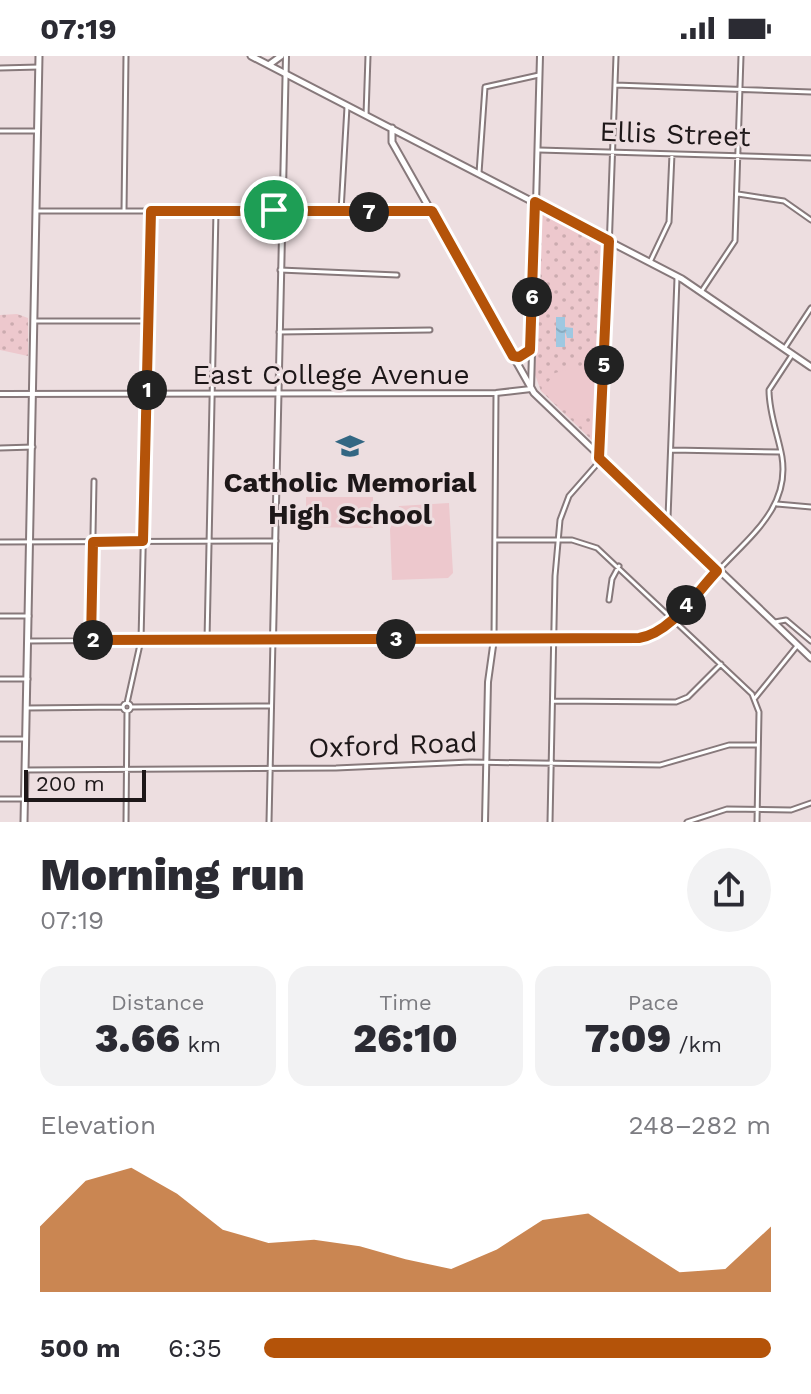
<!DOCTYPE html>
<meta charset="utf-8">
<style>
body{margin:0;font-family:"Work Sans",sans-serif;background:#f2f2f3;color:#2b2b33;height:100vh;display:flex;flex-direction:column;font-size:30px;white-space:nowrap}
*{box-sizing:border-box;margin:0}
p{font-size:26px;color:#7c7c81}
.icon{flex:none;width:44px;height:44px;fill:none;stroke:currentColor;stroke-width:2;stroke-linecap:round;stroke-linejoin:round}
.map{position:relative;height:766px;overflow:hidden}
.details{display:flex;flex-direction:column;background:#fff;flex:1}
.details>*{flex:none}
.scale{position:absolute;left:24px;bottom:20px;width:122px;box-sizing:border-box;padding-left:8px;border:4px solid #1d1718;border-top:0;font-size:22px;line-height:28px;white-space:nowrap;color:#1d1718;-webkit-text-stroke:6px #eddee0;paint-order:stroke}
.pin{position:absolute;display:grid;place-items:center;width:68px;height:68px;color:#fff;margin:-34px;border:4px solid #fff;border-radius:50%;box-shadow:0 2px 8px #0007}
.km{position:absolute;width:40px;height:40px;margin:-20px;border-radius:50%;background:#222;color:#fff;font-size:22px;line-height:40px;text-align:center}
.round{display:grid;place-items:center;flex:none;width:84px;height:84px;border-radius:42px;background:#f2f2f3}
.head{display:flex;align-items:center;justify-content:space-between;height:136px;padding:0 40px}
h1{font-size:44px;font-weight:800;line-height:60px}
.metrics{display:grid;grid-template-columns:repeat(3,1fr);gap:12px;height:136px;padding:8px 40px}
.metrics div{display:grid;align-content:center;border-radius:20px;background:#f2f2f3;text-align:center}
.metrics b{font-size:40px;font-weight:800}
.metrics small{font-size:22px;font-weight:400}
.metrics p{font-size:22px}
.chart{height:224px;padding:16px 40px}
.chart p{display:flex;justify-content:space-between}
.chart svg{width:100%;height:144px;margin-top:8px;fill:#b45309;opacity:.7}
ul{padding:0 40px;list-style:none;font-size:26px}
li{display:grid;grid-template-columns:128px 96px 1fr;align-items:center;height:60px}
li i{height:20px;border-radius:10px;background:#b45309}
.status{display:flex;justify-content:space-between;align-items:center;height:56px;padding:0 40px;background:#fff;direction:ltr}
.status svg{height:22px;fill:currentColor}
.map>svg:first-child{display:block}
</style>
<div class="status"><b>07:19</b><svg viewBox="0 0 49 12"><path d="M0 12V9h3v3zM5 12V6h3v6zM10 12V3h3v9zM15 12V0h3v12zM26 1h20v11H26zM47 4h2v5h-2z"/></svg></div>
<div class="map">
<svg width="811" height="766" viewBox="0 0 811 766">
<defs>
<pattern id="park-dots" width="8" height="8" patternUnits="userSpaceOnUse" patternTransform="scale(2)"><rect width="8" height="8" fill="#edc8cd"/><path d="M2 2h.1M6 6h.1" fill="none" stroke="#cbabaf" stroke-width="1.8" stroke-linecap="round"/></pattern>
<pattern id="water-ripples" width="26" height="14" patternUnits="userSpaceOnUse" patternTransform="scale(2)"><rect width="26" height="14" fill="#9fc8e1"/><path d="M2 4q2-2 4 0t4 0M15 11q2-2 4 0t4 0" fill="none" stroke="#88abc0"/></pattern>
</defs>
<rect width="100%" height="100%" fill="#eddee0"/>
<path fill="url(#park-dots)" d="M539,152l65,35 -8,201 -55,-53 -7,-19z
M17,258l11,4v38l-28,-6v-35z"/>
<path fill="#edc8cd" d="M584,309l14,2 -2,25 -11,25 -30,-13 -13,-14 13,-17z
M306,441h67v31l-67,-1z
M449,447l4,70 -5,5 -56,2 -2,-51 9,-23z"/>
<path fill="url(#water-ripples)" d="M556,261h9v10l8,1v10h-6l-2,-8v17h-9z"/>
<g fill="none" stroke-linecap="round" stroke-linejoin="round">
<g stroke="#87797b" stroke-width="7">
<path id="minor" d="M0,12l39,-1
M615,29l196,7
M366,59l2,-59
M0,75h38
M539,94l272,8
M479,117l6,-86 54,-12
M738,138l46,7 27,19
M37,155h395
M124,155l2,-155
M341,155l6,-104
M650,206l19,-40 3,-68
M280,214l117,5
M701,236l34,-51 6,-185
M35,265h112
M279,276l151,-2
M784,293l27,-41
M0,392l33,-1
M672,394l108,2
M777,448l34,3
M668,462l9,-240
M495,484h77l25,8 155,146 7,18 -2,110
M0,486l276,-1
M718,515c31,-34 72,-63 64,-114 -4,-23 -13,-43 -13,-67l23,-35
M609,544l3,-21 7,-13
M0,560h29
M775,566l11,-2 25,21
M494,583l2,-244
M91,584l3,-159
M207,584l9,-429
M28,585l245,-2 -4,183
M0,623h28
M755,642l42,-52
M553,645l123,1 12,-5 33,-33
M123 651a4 4 0 1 1 8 0a4 4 0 1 1-8 0Z
M127,647l14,-63 10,-429
M131,651l140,-1
M27,652l96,-1
M0,683h26
M26,714l310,-2 134,-6 190,3 69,-20h29
M0,743h25
M126,766l1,-111
M550,766l5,-246 5,-56 9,-24 29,-33 4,-18 14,-389
M687,766l40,-13 64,1 20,-7"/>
</g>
<g stroke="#87797b" stroke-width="8">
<path id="tertiary" d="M286,0l-13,583 371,-2 15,-5 58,-61
M0,338l496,-1 35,-4 9,-333
M485,766l3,-140 6,-43"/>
</g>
<g stroke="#87797b" stroke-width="9">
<path id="secondary" d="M251,0l431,223 129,88
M270,8l11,-8
M392,72v14l142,251 277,265
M514,300h11l5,-6
M24,766l15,-766"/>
</g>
<use href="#minor" stroke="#fff" stroke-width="3"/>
<use href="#tertiary" stroke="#fff" stroke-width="4"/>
<use href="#secondary" stroke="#fff" stroke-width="5"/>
</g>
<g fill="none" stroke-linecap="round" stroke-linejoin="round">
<g stroke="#fff" stroke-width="16">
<path id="route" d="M535,146l74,39 -10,217 118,113c-21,22 -46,62 -78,67l-548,2 2,-98 50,-1 8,-330h281l81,145 6,1 11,-7z"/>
</g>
<use href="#route" stroke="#b45309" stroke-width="10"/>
</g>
<defs>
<g id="school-bare" transform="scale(2.16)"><path d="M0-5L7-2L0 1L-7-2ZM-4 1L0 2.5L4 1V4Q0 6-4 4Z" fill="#336783" stroke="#eddee0" stroke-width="2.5" paint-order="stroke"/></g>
</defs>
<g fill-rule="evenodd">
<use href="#school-bare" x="350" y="390"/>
</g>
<g text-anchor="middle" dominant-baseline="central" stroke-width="6" stroke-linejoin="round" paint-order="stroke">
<g font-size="28" fill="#1d1718" stroke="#eddee0">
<text transform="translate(675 78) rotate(2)">Ellis Street</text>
<text x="331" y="318">East College Avenue</text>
<text transform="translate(393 689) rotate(-2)">Oxford Road</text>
</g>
<g font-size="28" font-weight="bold" fill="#1d1718" stroke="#eddee0">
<text x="350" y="426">Catholic Memorial<tspan x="350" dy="32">High School</tspan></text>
</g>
</g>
</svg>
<div class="scale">200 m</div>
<div class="pin" style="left:274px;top:154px;background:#1e9e55"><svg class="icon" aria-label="arrive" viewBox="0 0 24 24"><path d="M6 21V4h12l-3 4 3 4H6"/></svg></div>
<b class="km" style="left:147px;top:334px">1</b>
<b class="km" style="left:93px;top:584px">2</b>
<b class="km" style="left:396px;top:583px">3</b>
<b class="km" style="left:686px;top:549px">4</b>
<b class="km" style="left:604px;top:309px">5</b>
<b class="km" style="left:532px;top:241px">6</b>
<b class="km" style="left:369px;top:156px">7</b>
</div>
<section class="details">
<div class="head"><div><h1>Morning run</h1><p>07:19</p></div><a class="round"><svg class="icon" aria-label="share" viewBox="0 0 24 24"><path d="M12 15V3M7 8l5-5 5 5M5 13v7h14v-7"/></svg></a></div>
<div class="metrics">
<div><p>Distance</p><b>3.66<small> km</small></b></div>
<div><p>Time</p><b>26:10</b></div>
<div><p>Pace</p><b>7:09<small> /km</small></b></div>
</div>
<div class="chart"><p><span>Elevation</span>248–282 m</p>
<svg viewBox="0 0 160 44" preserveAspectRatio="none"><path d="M0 44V24L10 10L20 6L30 14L40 25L50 29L60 28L70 30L80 34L90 37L100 31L110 22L120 20L130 29L140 38L150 37L160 24V44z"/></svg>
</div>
<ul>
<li><b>500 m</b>6:35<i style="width:100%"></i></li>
</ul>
</section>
